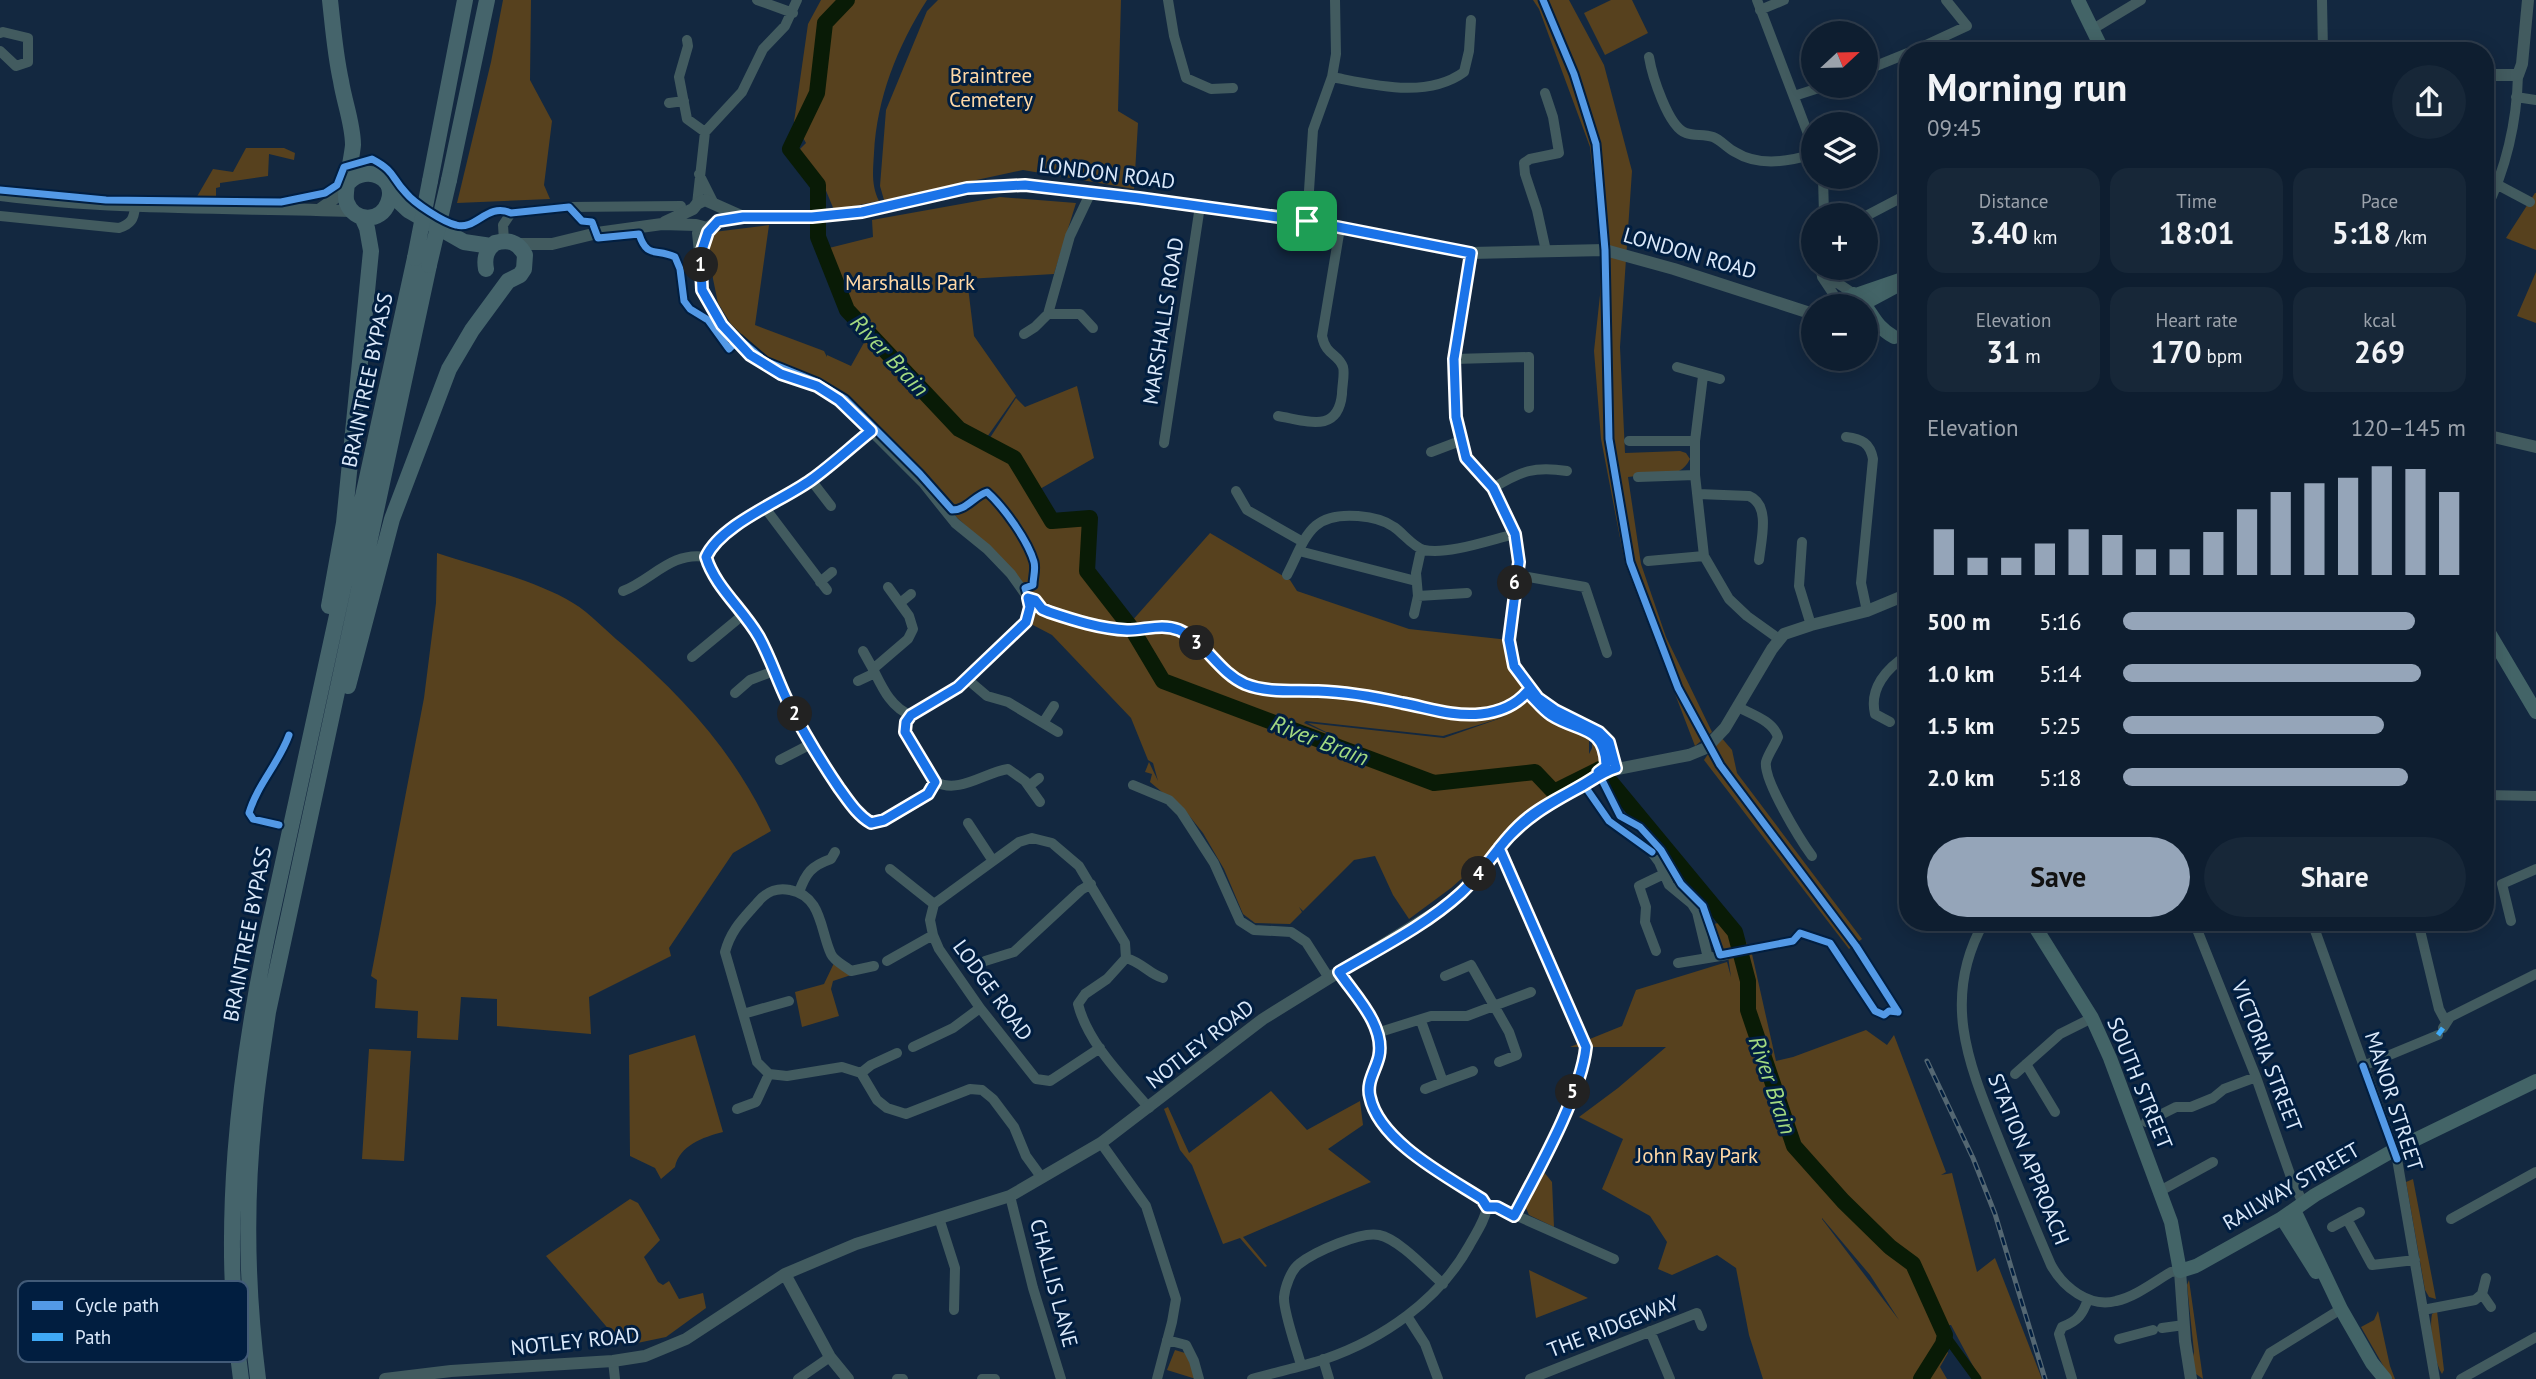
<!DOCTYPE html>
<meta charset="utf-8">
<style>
body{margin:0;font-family:"PT Sans",sans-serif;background:#172738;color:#f1f3f6;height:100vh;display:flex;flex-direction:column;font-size:26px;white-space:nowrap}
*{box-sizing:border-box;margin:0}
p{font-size:23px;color:#9ba2ab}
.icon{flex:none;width:38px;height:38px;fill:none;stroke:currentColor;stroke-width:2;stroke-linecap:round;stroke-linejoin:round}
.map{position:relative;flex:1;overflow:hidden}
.sheet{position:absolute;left:1899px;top:42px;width:595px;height:889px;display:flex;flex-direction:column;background:#0e1e30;border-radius:28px;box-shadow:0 4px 18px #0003,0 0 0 2px #2e3c4c}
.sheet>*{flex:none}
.needle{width:46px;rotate:68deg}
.fabs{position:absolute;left:1801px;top:21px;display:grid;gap:14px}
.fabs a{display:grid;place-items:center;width:77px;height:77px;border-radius:50%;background:#0e1e30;box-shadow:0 4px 18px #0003,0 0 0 2px #2e3c4c;font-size:35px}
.pin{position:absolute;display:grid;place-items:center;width:60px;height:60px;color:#fff;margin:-30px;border-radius:14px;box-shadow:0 4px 10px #0006}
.km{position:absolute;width:35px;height:35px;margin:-18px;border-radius:50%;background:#222;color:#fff;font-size:19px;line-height:35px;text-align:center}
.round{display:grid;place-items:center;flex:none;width:74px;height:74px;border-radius:37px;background:#172738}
.overview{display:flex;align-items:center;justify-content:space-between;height:119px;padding:0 28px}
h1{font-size:38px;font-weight:700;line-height:52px}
.stats{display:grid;grid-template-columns:repeat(3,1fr);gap:10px;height:119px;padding:7px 28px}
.stats div{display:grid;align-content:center;border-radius:18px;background:#172738;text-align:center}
.stats b{font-size:30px;font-weight:700}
.stats small{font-size:19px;font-weight:400}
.stats p{font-size:19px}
.chart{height:196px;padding:14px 28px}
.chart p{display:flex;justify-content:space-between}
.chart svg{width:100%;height:126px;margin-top:7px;stroke:#95a5b9;stroke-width:6}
.primary-button{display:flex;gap:14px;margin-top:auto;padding:14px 28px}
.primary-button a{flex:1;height:80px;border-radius:42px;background:#95a5b9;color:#111;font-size:28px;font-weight:700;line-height:80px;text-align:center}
.primary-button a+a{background:#172738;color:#f1f3f6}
ul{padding:0 28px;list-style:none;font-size:23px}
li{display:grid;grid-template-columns:112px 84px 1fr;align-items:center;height:52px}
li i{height:18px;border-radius:9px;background:#95a5b9}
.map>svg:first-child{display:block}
</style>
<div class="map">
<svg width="2536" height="1379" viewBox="0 0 2536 1379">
<rect width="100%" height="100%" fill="#132840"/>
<path fill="#57411e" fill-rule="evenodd" d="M503,0h28l-1,80 22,41 -8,64 6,14 -93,4 34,-141z
M821,0h106c-30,47 -50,98 -53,153 -1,18 -3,32 5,48l-45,9 -12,-29 -24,-30 8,-8 -12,-21 14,-98z
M938,0h183l-3,111 20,12 -4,66 -111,-19 -139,30 -4,-14 6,-76 41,-99z
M1533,0h36l35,65 28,106 -12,176 5,106 55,-2 6,2 4,6c-11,23 -39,15 -62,18l13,87 25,73 46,95 -17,14 -70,-182 -24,-125 -7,-88 6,-56v-58l-10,-90 -51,-138z
M1611,0h21l16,33 -43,22 -21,-42z
M246,148h38l11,5 -1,7 -25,-6 -1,22 -48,7v4l-4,1v12h-21l18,-31 20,3z
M2535,193h1v57l-30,-12z
M1000,197l76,6 -22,71 -87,5 7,57 42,60 -29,41 -28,-17 -106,-113 -24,-59 44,-11 -1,-17z
M769,225l-14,100 69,26 3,6v-2l24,11 15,-27 91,94 27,14 32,-49 9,9 52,-21 17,72 -61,35 19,30 35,-3 -2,53 40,51 -24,-1 -39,-12 -1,5 40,12h27l33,55 272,102 101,-10 16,19 -32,26 -33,38 -34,30 -42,31 -16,-24 -18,-39 -21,4 -51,51 -4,-4 3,5 -12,12 -35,-1 -12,-9 -19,-45 -21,-36 -16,-20 -37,-31 2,-8 -7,-2 4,-10 9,19 -5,-18 -5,-3 -17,-42 -79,-83 -21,-11 2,-19 -45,-59 -35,-32 -44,-57 -73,-69 -66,-30 -14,-10 -25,-24 -13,-21 -5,-24 -4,-39 5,-8z
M2536,272v51l-19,-7z
M1210,533l80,47 7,11 112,38 100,11c4,21 9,53 26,68 14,13 37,20 54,29v17l3,-6v-10l8,9 -1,18 -45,22 -18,-17 -103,10 -148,-60 -122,-39 -32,-59zM1507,716l-63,22 -136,-15 32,16 -36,-16 2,-2 137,15z
M437,553c42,14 98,27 136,50 17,10 33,28 49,41 64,56 113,109 149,187l-38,22 -64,95 2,8 -82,41 2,37 -94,-8v-27l-36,-2 -3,43 -41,-2 1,-27 -43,-3 2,-28 -6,-4 53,-278 12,-95z
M1720,736l12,14 5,23 125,166 -13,10 -145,-189z
M1734,919l18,35 24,107 17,-4 73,-27 21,15 7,-10 52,137 -5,3 11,-2 25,99 18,-14 47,121h-62l-29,-54 -18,1 15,27 -8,14 7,12h-184l-14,-44 -13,-67 -19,-13 -45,20 -14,-6 9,-27 -17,-26 -48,-27 21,-50 -44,-22 39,-29 48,-41h-96l52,-21 14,-36 91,-28 4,15 -4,-28 -12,3 -9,-26zM1822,1218l48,57 29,45 -77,-101z
M835,961l16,14 -18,6 -2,8 8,27 -37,11 -7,-35 29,-8z
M695,1035l28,97c-20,5 -44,14 -48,35l-14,12 -6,-11 -25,-12 -1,-101z
M369,1049l42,2 -7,110 -42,-2z
M1271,1091l36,39 53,-29 3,24 -35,24 43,33 -128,55 24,29 -2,1 -25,-29 -17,6 -31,-79 -12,-15 -16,-41 4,-2 21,46z
M1543,1171l9,11 2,45 -25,-12 -4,-9z
M2413,1179l23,120 -7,-2 -4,-7 -19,-108z
M630,1199l8,4 22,37 -16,17 14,25 5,3 6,-4 10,18 24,-6 3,15 -40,29 -43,9 -77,-90z
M1529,1270l59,28 -52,20z
M2189,1280l14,99 -7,-5 -4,-13 2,-9 -7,-67z
M2378,1311l12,55 5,13h-3l-4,-5 -27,-47 13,-7z
M2437,1311l7,59 -2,4c-8,-13 -13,-44 -10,-60z
M1175,1350l10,3 8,13 3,13 -29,-9z"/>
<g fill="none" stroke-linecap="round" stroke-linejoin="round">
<path stroke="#091b06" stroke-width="9" d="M1945,1335l32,44"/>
<path stroke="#091b06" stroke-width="16" d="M847,0l-22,23 -8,70 -27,56 28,36v52l29,73 112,119 55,29 38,63 38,-3 -3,53 45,58 31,52 271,102 101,-11 19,20 46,-23 135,163 13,49v29l46,136 49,55 47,46 23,17 32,71 -2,9 -22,35"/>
<path stroke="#425b5f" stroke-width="10" d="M757,0l36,13
M1168,0l6,36 12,42 25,11 22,-1
M1757,0l56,147
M2322,0l1,51
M1760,10l24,-10
M2093,29l48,-29
M0,33l3,-1 25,6v24l-12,4 -16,-15
M687,40l1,6 -9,31 8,42 18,13
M1913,51l54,-25 -21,-26
M1649,57c3,18 19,70 37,76 8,3 18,1 27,4 8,3 14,11 22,15 24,15 53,10 78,2
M1866,70l42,-17
M1332,77c42,8 95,22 132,-5l5,-21 2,-31
M1545,93l8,24 6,36 -29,6 -6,4 1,11 12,36 9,41
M1794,96l31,-10
M2516,97l20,3
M669,103l15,-2
M699,174l14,28
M1823,177l1,38
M2485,182l13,3 32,17
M697,204l8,-72 37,-40 21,-43 22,-23 12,-26
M2485,211c21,-41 32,-90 33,-136
M0,216l119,12c12,-4 15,-9 16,-21
M1866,216l42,-22
M1307,221l6,-91 19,-53 4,-23 -1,-54
M699,227l-2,6 6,57 19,35 13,17 15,13 31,19 35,12 24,14 83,83 32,40 32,26 24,25 17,24 2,9 -4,15 -68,64 -47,29 -5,7 -1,10 30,50
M504,241l-1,-16 8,-12 58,-6 112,-1
M1471,253l-17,106 2,58 10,41 27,30 22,46 4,28 -10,78 5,26 24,32 17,12 44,22 10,10 7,26
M1821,268l1,9 16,24
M1825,268l8,12 21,14
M1048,314h32l13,14
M1024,334l11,-7 13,-13 22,-78 20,-42
M1454,359l75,-2v51
M1677,367l43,12
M1703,376l-8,65v34l9,81 25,43 18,17 32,23
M1278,416c29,5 60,18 64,-22 0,-9 3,-20 1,-27 -5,-14 -17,-11 -21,-31l18,-108
M871,431c-20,16 -39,34 -60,49 -29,21 -90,44 -105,77 9,31 38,52 53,80 11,21 18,43 29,64 21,42 45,82 76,118l7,4c17,-2 59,-24 64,-41
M1846,437c16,2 24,6 27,22l-12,124 6,28
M1629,441h66
M1164,443l36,-237
M1431,452l29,-11
M1904,460l4,-1
M1638,477l57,-2
M811,480l20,26
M1493,488c28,-17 41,-22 74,-17
M1236,491l11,19 56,32
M1698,494l51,2c22,9 12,44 10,64
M765,508l62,82
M1802,542l-3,44 12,39
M1299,551l117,30
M1648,561l56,-5
M1287,575c19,-37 22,-63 71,-59 13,1 25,3 36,11 9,6 19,20 30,23 24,5 66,-10 91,-16
M1517,575l68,12 22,66
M820,582l12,-10
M888,587l21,29 4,13 -5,10 -35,30c9,18 18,39 38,46
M623,591c29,-11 48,-40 83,-34
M1418,596l49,-3
M900,603l11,-9
M1414,614l4,-18 -2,-23 5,-23
M863,651l10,18
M692,657l52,-43
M967,679l20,17 21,6 50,30
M858,681l17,-8
M735,693l15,-13 24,-9
M1738,707c15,8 35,14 40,30 -3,8 -10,17 -12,25 -3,18 35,79 46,94
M1890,722l-15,-8c-6,-25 11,-46 33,-59
M1043,723l11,-17
M780,760l31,-16
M935,782c25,12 48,-9 73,-13l17,12 15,21
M1133,785l36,15 12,12 33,51 26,58 14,9 37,2 15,10 23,36
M1584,785l25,36 42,30 8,11 10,23 23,19 5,8 11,46
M1029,786l10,-8
M2485,795l51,1
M968,823l25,38
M1499,848l87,199c-5,48 -49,124 -72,169
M890,869l44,35
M799,892c7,-19 12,-26 32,-33l4,-7
M2511,921l-9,-37 34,-15
M1984,922c-45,80 -13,147 18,225 16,39 32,79 49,118 12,22 38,43 65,36 19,-4 38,-19 55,-29l9,-1
M2194,922l62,155 36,103 11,23
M2312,922l82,228
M2418,922l21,87 7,13
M1656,951l-11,-29 1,-15 -7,-21 25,-12
M1126,958c17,5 23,16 37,20
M887,961l46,-26
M985,961l29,-9 67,-62 10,-6
M1678,963l48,-8
M874,966l-23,5c-6,-5 -17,-10 -20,-17 -11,-24 -9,-58 -41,-64 -14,-3 -24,2 -33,13 -15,17 -26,27 -32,49l32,110 12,12 18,2 55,-9 19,6 16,27 10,8 19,6 64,-25 12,1 11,9 21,28 12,29 16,22
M1339,972c16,24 46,53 40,84 -3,14 -13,26 -9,41 10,45 75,79 112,102l5,8
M1445,976l26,-11 38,67 8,23 -18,7
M743,1014l46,-13
M1421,1021l22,61 30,-11
M2443,1028l7,-11 86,-43
M1380,1032l51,-16h36l64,-24
M913,1047l40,-19 27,-20
M1100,1048l-50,33 -14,-2 -56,-71 -41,-59 -6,-14 -3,-15 4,-16 85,-62 13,-4 20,5 27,23 46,77 1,15 -19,21 -22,15 -7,10c10,40 46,74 71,104
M2026,1064l29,48
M2363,1066l75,-31
M861,1073l10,-8 26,-12
M2015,1074l45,-40 32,-16
M1425,1089l18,-7
M737,1109l19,-7 13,-28
M2146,1122l30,-15h15l22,-9 11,-9 32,-12
M1101,1143l45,63 30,93 -4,23 -15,57
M2397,1159l38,220
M2160,1191l53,-29
M1010,1196l23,92 28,91
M1487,1207h10l117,52
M939,1218l16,50 -1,42
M2347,1219l25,46 43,-5
M2451,1219l85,-47
M2332,1227l28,-15
M2482,1294l9,13
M2423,1310l52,-10 7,-6 4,-16
M1407,1316l18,28 13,35
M2162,1328l22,-3
M1650,1331l20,48
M2119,1339l34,-9
M1167,1340l19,5 8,16 5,18
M1323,1359l6,20
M613,1361l2,18
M1301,1365c-4,-15 -18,-54 -17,-68 1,-10 7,-27 15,-33 15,-12 62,-33 80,-29 20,4 48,35 64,49
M798,1379l32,-22
M897,1379h6
M982,1379h13
M1252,1379c24,-7 49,-12 73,-20 58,-20 114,-59 144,-113 7,-13 16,-25 18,-39
M1530,1379l167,-66 5,13
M2072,1379l-13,-45 3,-7c16,-6 21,-13 26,-28
M2256,1379l14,-26 71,-44
M2461,1379l75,-42"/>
<path stroke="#425b5f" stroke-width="12" d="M2485,75h33l4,-11 6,-64
M0,195c116,15 234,12 351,16
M320,209l25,-18
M665,222l28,-13 4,-5 8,-4 36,16
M517,244h35l45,-11 65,-9 34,1 11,3 11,-7 25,-4h69l50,-5 105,-24 58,-3 114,13 168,23 164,32 134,-3 69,19 139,45
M1819,306l19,-5
M2485,435l51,12
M2180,1271l5,70 6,38
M785,1274l45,83 18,22
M385,1379l66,-8 162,-10 32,-5 41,-17 99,-65 71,-30 154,-48 91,-53 162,-124 184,-114 29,-27 43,-53 22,-17 66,-37 82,-16 17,-7 19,-20 47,-79 12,-15 27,-9 56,-14 41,-17"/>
<path stroke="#436467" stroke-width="14" d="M2078,0l25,51
M1854,294c19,15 17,30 40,43
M1844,306l-6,-5 70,-24
M1859,306l41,-22
M2485,626l51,86
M2032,922l60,96 18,40 61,164 9,49 16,-5 86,-48 33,-23 79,-45 142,-69
M2294,1210l47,99 31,54 13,16
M2282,1218l34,54"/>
<path stroke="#45646b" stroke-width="16" d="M330,0c3,27 5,54 11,81 3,20 12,43 12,64 -1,13 -10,50 -6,58 7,19 34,20 41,0 10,-25 -21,-39 -39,-21
M449,180l38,-180
M430,181l35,-181
M390,193l18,17 56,32 27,4
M329,606l15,-83 27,-272 -4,-23 -5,-11
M348,686l44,-167 57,-150 23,-39 36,-49 12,-6 4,-6 1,-14c-7,-13 -16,-16 -30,-12 -9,7 -11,15 -9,26
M241,1379c-21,-150 -3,-304 28,-452l146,-669
M258,1379c-11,-86 -13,-175 -4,-261 3,-36 9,-71 14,-106l161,-747"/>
<g stroke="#546772" stroke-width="5">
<path id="rail" d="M1927,1061l46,97 22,56 50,165"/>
</g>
<use href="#rail" stroke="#011e40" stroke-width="2.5" stroke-dasharray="8" stroke-linecap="butt"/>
<path stroke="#45646b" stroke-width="16" d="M415,258l15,-77
M429,265l20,-85"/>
<path stroke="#3fa9f5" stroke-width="5" stroke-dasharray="10 5" stroke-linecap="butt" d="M2438,1035l5,-7"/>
<g stroke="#011e40" stroke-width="11">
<path id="cycleway" d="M1543,0l31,74 22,70 9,106 4,189 21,123 48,126 42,77 136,181 42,66
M0,190l106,10 175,2 44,-9 12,-8 7,-18 28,-8c24,13 18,17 34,34 8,10 37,29 50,32 20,6 31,-23 55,-12l58,-6 13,14 10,1 6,16 41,-4c8,25 17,14 36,23l5,12 4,32 6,8 18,11 21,29 10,-10 26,22 52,21 28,17 75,75 32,36c15,0 22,-14 35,-18 17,15 41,49 47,70 2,8 -1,15 -1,23l-8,3 3,10c7,4 10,8 17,12 20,10 60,19 82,20 18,0 35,-7 53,1 26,11 38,42 65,53 23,10 49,6 73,7 29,1 57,6 85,12 26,5 50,14 78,11 18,-2 34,-8 46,-22 8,7 15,17 24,23 28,18 54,10 55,52l-8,5 22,44 20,11 21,23 20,34 22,22 17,49 73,-14 7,-8 30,10 45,68 9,4 5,-4 9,1
M1584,785l25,36 43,31
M279,825l-26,-6 -4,-6c8,-28 30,-50 40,-78
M2363,1066l34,93"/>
</g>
<use href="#cycleway" stroke="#5399e6" stroke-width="7"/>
</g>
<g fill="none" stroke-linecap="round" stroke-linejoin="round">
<g stroke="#fff" stroke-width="14">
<path id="route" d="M1307,221l-168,-23 -114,-13 -58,3 -105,24 -50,5h-69l-25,4 -10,11 -7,21v15l1,22 20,35 28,30 31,19 36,12 22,14 32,31c-20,16 -39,34 -60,49 -29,21 -90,44 -105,77 9,30 37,52 53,80 11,20 18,42 28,63 15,30 33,60 52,88 9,12 18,27 32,35l13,-3 44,-26 7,-12 -30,-50 1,-10 5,-7 47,-28 68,-65 4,-15 -2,-9 7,2 7,9 7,3c24,8 52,17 78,18 18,0 35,-7 52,0 27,12 39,42 66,54 22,9 49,6 73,7 28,1 57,6 84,12 27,5 51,14 79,11 18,-2 34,-8 46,-22 8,7 15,17 24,23 28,18 54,10 55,51l-8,6v3c-22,16 -48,25 -69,42 -27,21 -43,53 -68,76 -35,32 -81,55 -122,79 16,24 46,53 40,84 -3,14 -13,26 -9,41 9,44 76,79 112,102l5,8h10l17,9c23,-44 67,-121 72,-169l-87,-199c23,-29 51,-45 83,-62 12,-7 21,-14 34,-18l-7,-26 -10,-10 -44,-22 -17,-12 -24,-32 -5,-26 10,-78 -4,-28 -22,-46 -27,-30 -10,-41 -2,-58 17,-106 -164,-32"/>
</g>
<use href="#route" stroke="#1a73e8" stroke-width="9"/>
</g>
<g text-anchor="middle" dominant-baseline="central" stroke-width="6" stroke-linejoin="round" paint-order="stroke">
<g font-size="21" fill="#ffd8a5" stroke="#011e40">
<text x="991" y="75">Braintree<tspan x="991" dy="24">Cemetery</tspan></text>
<text x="910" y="282">Marshalls Park</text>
<text x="1697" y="1155">John Ray Park</text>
</g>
<g font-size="21" fill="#dbe9fa" stroke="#011e40">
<text transform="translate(1107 173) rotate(7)">LONDON ROAD</text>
<text transform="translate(1690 253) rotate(16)">LONDON ROAD</text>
<text transform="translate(1163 321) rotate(-81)">MARSHALLS ROAD</text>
<text transform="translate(367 380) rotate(-78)">BRAINTREE BYPASS</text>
<text transform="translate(247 934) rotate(-79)">BRAINTREE BYPASS</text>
<text transform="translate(993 990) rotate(54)">LODGE ROAD</text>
<text transform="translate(1200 1044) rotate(-38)">NOTLEY ROAD</text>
<text transform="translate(2267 1056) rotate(69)">VICTORIA STREET</text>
<text transform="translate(2140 1083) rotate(68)">SOUTH STREET</text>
<text transform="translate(2394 1101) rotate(72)">MANOR STREET</text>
<text transform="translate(2029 1159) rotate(68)">STATION APPROACH</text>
<text transform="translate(2291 1186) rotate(-30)">RAILWAY STREET</text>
<text transform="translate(1054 1283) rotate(75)">CHALLIS LANE</text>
<text transform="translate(1613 1326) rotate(-21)">THE RIDGEWAY</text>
<text transform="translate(575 1341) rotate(-6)">NOTLEY ROAD</text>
</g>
<g font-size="23" font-style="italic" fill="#a2d980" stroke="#011e40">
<text transform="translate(890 355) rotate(47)">River Brain</text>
<text transform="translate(1320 740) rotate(21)">River Brain</text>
<text transform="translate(1773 1085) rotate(71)">River Brain</text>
</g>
</g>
<rect x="18" y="1281" width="230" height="81" rx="10" fill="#011e40" stroke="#425b78" stroke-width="2"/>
<rect x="32" y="1301" width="31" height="9" fill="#5399e6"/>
<rect x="32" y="1333" width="31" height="8" fill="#3fa9f5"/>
<g font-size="19" fill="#dbe9fa">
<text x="75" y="1312">Cycle path</text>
<text x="75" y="1344">Path</text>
</g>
</svg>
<div class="fabs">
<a><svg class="needle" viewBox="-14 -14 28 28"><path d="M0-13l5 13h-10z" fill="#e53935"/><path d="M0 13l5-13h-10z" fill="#9ba2ab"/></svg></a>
<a><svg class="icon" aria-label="layers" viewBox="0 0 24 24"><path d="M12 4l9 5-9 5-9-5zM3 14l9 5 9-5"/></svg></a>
<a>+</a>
<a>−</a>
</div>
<div class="pin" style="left:1307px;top:221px;background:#1e9e55"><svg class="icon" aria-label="arrive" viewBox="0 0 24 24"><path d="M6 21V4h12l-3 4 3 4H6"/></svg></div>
<b class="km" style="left:701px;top:265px">1</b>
<b class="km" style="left:795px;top:714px">2</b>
<b class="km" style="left:1197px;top:643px">3</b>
<b class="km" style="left:1479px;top:874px">4</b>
<b class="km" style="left:1573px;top:1092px">5</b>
<b class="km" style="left:1515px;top:583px">6</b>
<section class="sheet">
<div class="overview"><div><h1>Morning run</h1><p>09:45</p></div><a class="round"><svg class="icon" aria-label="share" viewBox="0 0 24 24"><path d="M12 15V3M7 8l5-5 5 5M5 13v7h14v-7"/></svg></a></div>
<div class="stats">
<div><p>Distance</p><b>3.40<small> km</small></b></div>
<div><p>Time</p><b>18:01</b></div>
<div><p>Pace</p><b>5:18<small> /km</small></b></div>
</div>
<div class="stats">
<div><p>Elevation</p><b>31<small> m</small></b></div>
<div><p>Heart rate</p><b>170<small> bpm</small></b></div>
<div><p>kcal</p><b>269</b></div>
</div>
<div class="chart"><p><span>Elevation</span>120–145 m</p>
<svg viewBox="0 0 160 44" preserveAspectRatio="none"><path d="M5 44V28M15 44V38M25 44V38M35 44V33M45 44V28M55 44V30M65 44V35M75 44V35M85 44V29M95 44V21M105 44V15M115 44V12M125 44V10M135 44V6M145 44V7M155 44V15"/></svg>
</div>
<ul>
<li><b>500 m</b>5:16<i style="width:85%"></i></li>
<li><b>1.0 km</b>5:14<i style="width:87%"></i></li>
<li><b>1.5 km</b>5:25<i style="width:76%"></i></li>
<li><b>2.0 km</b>5:18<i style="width:83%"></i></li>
</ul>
<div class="primary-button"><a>Save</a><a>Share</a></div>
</section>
</div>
